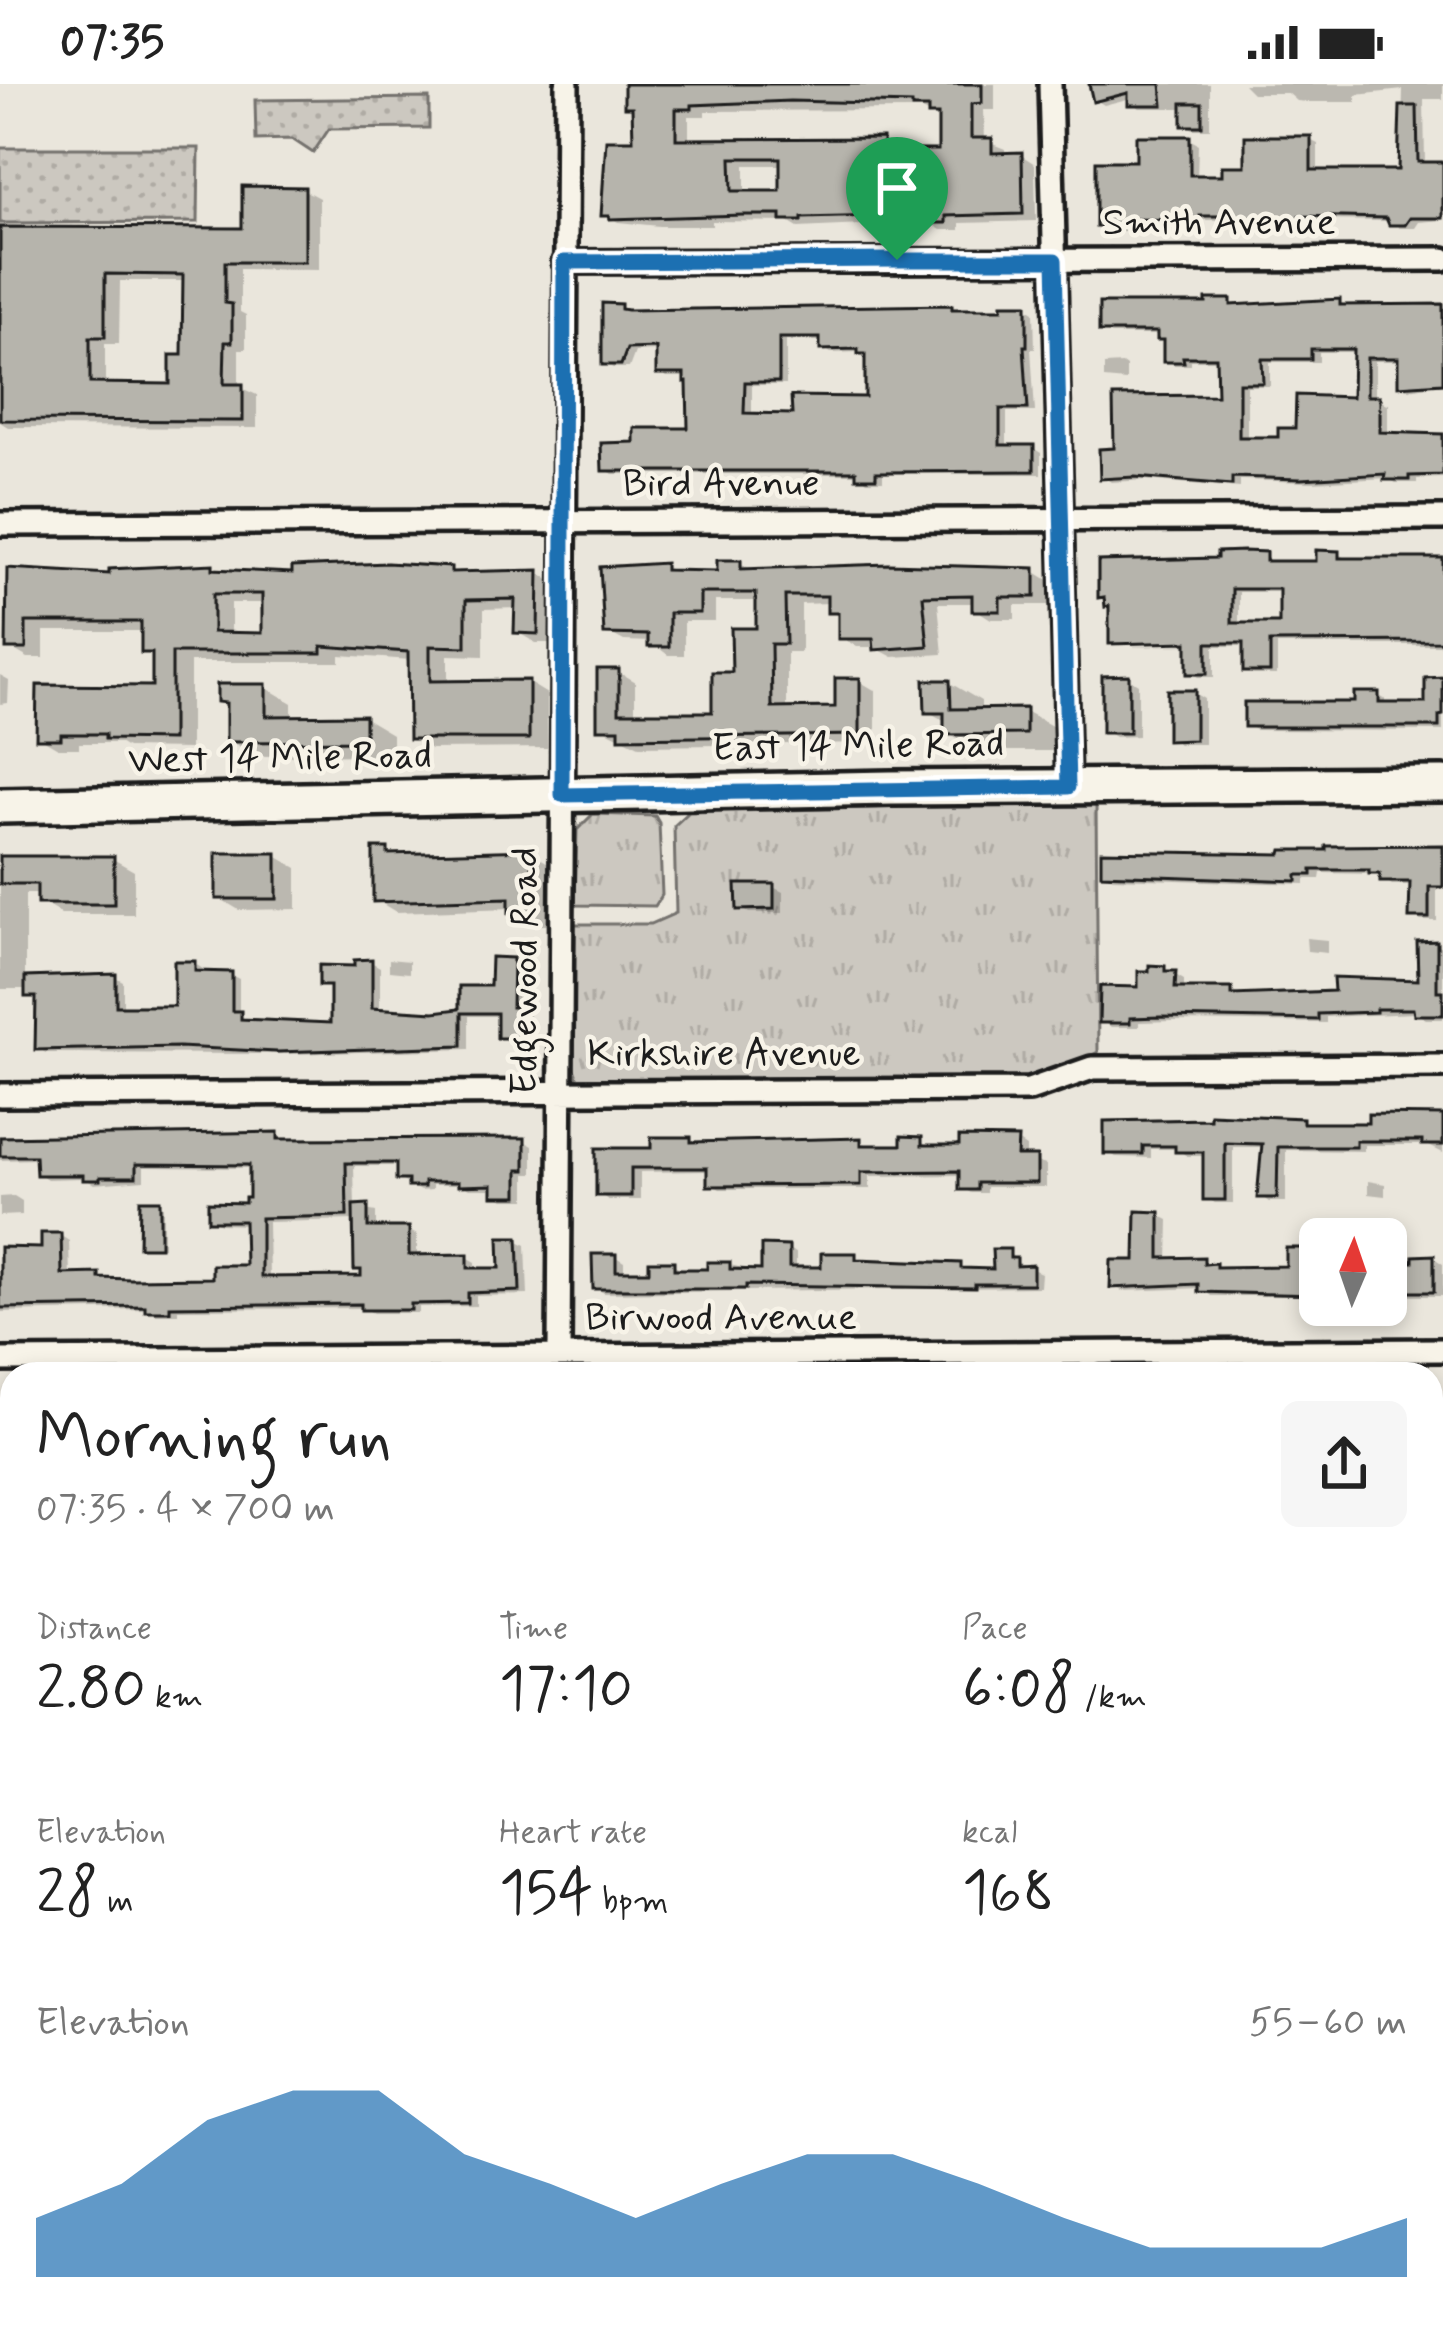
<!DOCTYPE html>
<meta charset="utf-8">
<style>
body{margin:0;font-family:Mynerve,sans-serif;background:#f6f6f6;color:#222;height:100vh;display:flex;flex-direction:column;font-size:45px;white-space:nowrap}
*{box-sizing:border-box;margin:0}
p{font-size:39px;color:#767676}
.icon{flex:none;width:66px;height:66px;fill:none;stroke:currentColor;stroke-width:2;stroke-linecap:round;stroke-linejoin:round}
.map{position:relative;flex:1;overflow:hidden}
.details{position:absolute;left:0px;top:1278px;width:1443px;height:975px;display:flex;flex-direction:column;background:#fff;border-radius:36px 36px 0 0;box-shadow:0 6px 18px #0003}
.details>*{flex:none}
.needle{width:78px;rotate:2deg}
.tools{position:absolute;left:1299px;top:1134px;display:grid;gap:24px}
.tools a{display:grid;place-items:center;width:108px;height:108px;border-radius:18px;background:#fff;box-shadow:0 6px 18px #0003;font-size:60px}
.pin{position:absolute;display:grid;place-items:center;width:102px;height:102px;color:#fff;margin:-123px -51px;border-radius:50% 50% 50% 0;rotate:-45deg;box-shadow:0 0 12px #0007}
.pin .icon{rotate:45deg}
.round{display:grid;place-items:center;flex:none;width:126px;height:126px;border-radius:18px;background:#f6f6f6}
.head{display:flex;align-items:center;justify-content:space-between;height:204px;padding:0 36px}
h1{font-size:66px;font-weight:600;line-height:90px}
.metrics{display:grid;grid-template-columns:repeat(3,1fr);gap:18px;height:204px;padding:12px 36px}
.metrics div{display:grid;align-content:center}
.metrics b{font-size:60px;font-weight:600}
.metrics small{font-size:33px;font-weight:400}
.metrics p{font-size:33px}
.chart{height:336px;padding:24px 36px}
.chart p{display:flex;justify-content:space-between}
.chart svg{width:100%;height:216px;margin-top:12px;fill:#1f6fb2;opacity:.7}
.status{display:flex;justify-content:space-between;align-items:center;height:84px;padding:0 60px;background:#fff;direction:ltr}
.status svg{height:33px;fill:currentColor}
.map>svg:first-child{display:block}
</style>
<div class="status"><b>07:35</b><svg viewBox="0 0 49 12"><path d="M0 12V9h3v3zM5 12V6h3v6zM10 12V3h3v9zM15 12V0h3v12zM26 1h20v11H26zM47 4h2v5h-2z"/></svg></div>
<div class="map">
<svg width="1443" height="2251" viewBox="0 0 1443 2251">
<defs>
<pattern id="grass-tufts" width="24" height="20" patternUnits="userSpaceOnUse" patternTransform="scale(3)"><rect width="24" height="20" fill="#ccc8c0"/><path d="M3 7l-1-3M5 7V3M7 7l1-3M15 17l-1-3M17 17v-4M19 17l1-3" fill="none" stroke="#afaba4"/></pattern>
<pattern id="park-dots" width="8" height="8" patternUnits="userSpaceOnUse" patternTransform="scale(3)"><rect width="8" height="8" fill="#ccc8c0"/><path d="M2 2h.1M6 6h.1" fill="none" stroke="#afaba4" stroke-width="1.8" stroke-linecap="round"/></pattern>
</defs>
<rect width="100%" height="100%" fill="#eae6dc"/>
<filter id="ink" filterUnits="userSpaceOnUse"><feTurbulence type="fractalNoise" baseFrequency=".00833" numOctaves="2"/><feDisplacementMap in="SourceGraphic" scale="24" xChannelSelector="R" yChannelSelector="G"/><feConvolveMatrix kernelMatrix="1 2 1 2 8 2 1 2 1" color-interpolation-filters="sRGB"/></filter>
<g filter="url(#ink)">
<path fill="url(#grass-tufts)" stroke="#74726e" stroke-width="3" d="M1096,719l2,249 -55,27 -464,3 -6,-16 2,-142h76l25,-11 -2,-87 15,-14z
M593,730l62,2 4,7 3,72 -7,11 -80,-1 2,-75z"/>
<path fill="url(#park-dots)" stroke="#74726e" stroke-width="3" d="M429,14v30l-100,1 -16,24 -21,-14 -36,1 -1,-40z
M0,64h199l-1,74 -198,1z"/>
<path fill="#0003" fill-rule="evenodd" d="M624,0h371v26h-11l1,31 20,8v7l16,-1 14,9 1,57 -76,2v7h-19l-13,-8 -130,6 -10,-6 -76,-1v5h-53l-41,-4 -14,-8 32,-71 -1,-33 -8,-5zM921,26l20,9v34h-45l-14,-12 -193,1v-26h16v-5zM745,81h38l1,29h-39z
M1092,0h118v45h-17l-8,-5v-16h-45l-9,-5v-5l-27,7 -8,-5z
M1243,0h200v15h-19l1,66h18v55l-24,2 -4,6h-15l-10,-7 -83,-1v7l-51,3 -9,-5v-6l-115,3v9h-24l-9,-5 40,-62 50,-25 9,5 -1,34h28l85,-38 8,4v29h83l2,-83 -47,5v7h-48l-11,-1 -9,-8h-36z
M304,106l15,8v72l-79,-1v43l6,3v34h-7v38l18,8v33l-249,-1 -8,-5v-192l245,1zM120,197h66l-1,77 -12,29h-68v-43h14z
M1230,218l10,6 99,-6 9,5 81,6 -1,73 -19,3 -8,-4v-24h-26v38l13,5v31l55,2v41l-26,1v4h-21l-9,-5 -75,4 -72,-2v8l-94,-8 -35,2 -8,-5 14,-26 103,-53 -1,-38h-28v5h-17l-8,-5v-18l-6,-7h-49l-9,-5zM1319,268h37l-1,48 -74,40h-34v-54h23v-24h49z
M620,223l8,4 324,-3 7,4h46l21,-5 8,5 1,37h-4l4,63h-28v36h26l8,5v21h-158v7h-16l-8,-7h-246l-8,-5 86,-38 -4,-54h-20l-8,-5v-21l-24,1 -6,16h-16l-8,-4zM786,257h37v7l8,5 30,-1 7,4v44l-73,17 -43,-1v-31h34z
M1122,280l4,3v14l-22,-2v-14z
M1338,470l8,4 97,1v86h-166v30h-24l-7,-5v-24h-32v31h-16l-8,-5v-27l-70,2 82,-3v-6l-90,5v-36l-11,-11 119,-35 45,-6 8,9h46zM1239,508h43v34h-43z
M740,479l14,8h280l16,10v24h-35v14h-24l-16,-10v-6h-37l5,51 -50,3 -19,-10h-17l-16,-10v-19l-11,-7v-8l-29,1v48h-14v58h51l21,-29 17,10v52l-237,3 -39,-19 18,-55 17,10v33h80l44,-84v-30h-44v20h-31v34h-16l-17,-13 -27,-1 -17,-9 57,-66 12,7 44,1z
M213,483l9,5 73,5 155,-7 8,5 81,-2 18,11 -1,59h-20l-19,-11 1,-24 -34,1v47l-36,-1v29l81,-1 18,11v54l-116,1 -19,-11 -1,-78 -71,-5v7h-150v87l-63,-1 -8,-5h-40v5h-21l-19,-11 116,-48v-31l-11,-6v-21h-100v27h-16l-19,-11 1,-76 102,6zM231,519h34v33l-34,-1z
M0,591l9,5 -1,23 -8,1z
M1128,594l10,6v52l-23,1 -10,-6z
M1443,596v51l-188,-1 -8,-5 110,-20 21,-10 8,5v6h42z
M950,599l31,18v10h44l32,18v22h-79l-31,-18v-11l-20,-11z
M265,603l27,16v16l73,-1 27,16v21l-136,1 -27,-16v-34l-9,-5z
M1194,609l10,6v45h-25l-9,-5z
M1443,764v42h-6v31h-16l-9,-5 1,-31h-21l-17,-11 -54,-1 -1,6h-15v5l-192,-6 -9,-5z
M388,767l10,6 133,-4 21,12v60h-19l-21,-12v-5l-116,4 -20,-12z
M276,772l21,12v41l-58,1 -20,-12z
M0,775h113l21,12v43h-73l-21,-12v-8h-15v86l90,-3 8,4v28l54,1 18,-46 8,5v5l28,1 8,4v34l9,9 85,4v-37l-11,-5 49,-22 9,5v45l54,3 28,-3 31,-23 19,-28 8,4v44l9,5v27l-21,-1 -8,-4v-20h-31v33l-182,5 -241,-1 -8,-4 -2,-49 -8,-5v-6h-28z
M773,803l10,5v21h-34l-9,-5z
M1306,854l21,2v13l-20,-2z
M1436,860l7,4v71h-17l-11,-6 -89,4v6l-154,-2 -33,1v5h-28l-9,-6 63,-52 19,11v11h48l11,6 94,-3 84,-10z
M389,875l20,2v12l-20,-2z
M1443,1034v35l-16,-8h-63v6l-78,-1v52h-17l-9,-6 4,-49h-31v56h-18l-9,-5v-42h-19l-11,-7h-25v9l-35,-1 -9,-5v-28l195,-3 10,5h59z
M277,1051l8,5 239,1 9,5v28h-7v25h-22l-9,-5v-5h-26l-7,-4h-30v5l-12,1 -21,-12v-13h-45l1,42 21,4v18h32l9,5v23l50,-1 9,5v9h27l14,-31 9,5 2,50 -52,1v10l-57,1v6h-46l-10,-5 -185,1v5h-22l-9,-5 -147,3v-62l44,1 17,-15 8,5 1,36 28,-1 8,5h110l32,-13 -1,-43 -27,-1 -9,-5 42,-18 -1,-33 -108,-1v13l-50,4 -10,-6 -37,1 -8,-5 -1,-15 -38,1v-22zM356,1136l1,48 7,4v7h-95l-1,-57z
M691,1056l7,5 162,-4 10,5 34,2 17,-8 9,8 87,-7 9,6v12l20,6v22h-60v6h-15l-9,-5v-13l-92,1v13h-150l-10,-5v-13l-70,1v28h-32l-9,-6v-43h55z
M1368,1097l17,3v12l-17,-2z
M14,1112l8,5v14l-22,1v-19z
M160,1119l3,3v41l-18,1 -3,-2z
M1159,1131l10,5 -1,41 35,-1 18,10 68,-1 29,-18 2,45h-109l-10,-8 -79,3 -9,-5 25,-23z
M788,1165l8,4v17h28l31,-14 9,5 96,5 10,6h26l13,-20 8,10 24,11 -1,14 -436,6 -8,-5 20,-31 8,5v12h28l21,-10 8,5 29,3 20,-7 34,8z
M1434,1174l9,6v32h-57v-29l30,-2z
M1431,1325h12v30l-12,-2z
M12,1344v122h-3l-9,-5v-116z
M1431,1457l11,5 1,35h-12z
M1431,1605h12l-2,68h-10z
M12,1639v33h-12v-32z
M1443,1738v42h-12v-40z
M1431,1960l12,9v18l-12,8z
M1443,2120v35l-12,12v-36z
M155,2241h94v10h-94z
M527,2241h95v10h-94z
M663,2241h375l6,3v7h-376l-5,-3z
M1093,2241h72l-14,10h-45z
M1315,2241h36l-4,4 6,6h-28z"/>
<path fill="#b6b4ac" stroke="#1c1c1c" stroke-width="3" fill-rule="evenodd" d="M624,0h358v19l-11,1v34h21v15l30,-1 1,62 -77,2v7h-22v-8l-122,3v3h-21v-6h-37l-134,4 -1,-3h-8l5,-76h27l-1,-33h-8zM790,17l122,3v4h16v7h10v35h-55v-12l-207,1v-30h16v-4zM731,74h49v33h-48z
M1089,0h72l2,21h-35v-12l-35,9z
M1182,19h20v23h-20z
M1400,22h17l1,56h25v56h-33l-5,7h-16l-3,-7 -87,-2v8l-55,2v-10h-44v4l-76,-1v8h-28v-66h40v-25h54v39h32v-9h23v-30h66v34h87z
M242,102l63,1v75h-80v41l7,1v38h-7l-1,42h19v37l-243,-1v-193l242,1zM105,190l78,1 -1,80h-12v29l-80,-1v-46h15z
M1206,215h25v6l109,-6v6l103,-1v79l-45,3v-28h-31v38h13v36l63,2v41l-34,1v4h-25l1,-6 -84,5 -69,-2v8l-97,-8 -35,2 -1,-30 15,-1 -1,-52 104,-1 -1,-38h-33l1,5h-21v-22h-6v-8h-58v-29h107zM1311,265h42l-1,48 -56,-2 -1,33h-17v9h-39v-54h24l-1,-24h49z
M602,219l19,1v5l6,1 325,-5v4h50v-5h25v42h-3l4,63h-28v36h34v26l-158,1v6h-20v-7h-254l-1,-28 33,-1v-14h54l-1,-46h-3v-8h-28v-26l-29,1 -6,16h-19zM779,254h41v12l38,-1v5h7v43l-74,-1 1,18 -48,-1 1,-31h34z
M1316,466l23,1v7h104v83l-173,1v30h-27v-29h-36v31h-20v-32l-78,2v-38l-4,1 -1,-10 -6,1v-37l119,-3v-6l27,-1 22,1v9h50zM1232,505h47v34h-47z
M717,476h24v9l148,-5 146,4v29h-35v14h-28v-16l-49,1 5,50 -54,4 -1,-11h-35v-26h-11v-17h-42l1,48h-15l1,64 63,-1v-29h25v57l-241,3v-9h-22v-60h22v43h93v-40h20l-1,-44h25v-35h-56v20h-31v34h-21v-12l-44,-1 -4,-67 65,-4v7l52,1z
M387,479l64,4v5l88,-2 -1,64 -24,-1 1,-34 -49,1v47l-36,-1v35l99,-1v59h-120l-1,-87 -86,-6v7h-150v87l-67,-1v-5h-44v5h-25l1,-54 115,1v-33h-11v-31h-115v27h-20l1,-81 102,6v-5l104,-5v5l79,4v-6zM213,510h49v39l-49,-1z
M1129,591v58h-27v-57z
M1443,593v38l-4,1v11h-195v-25h110v-10h25v11h46v-25z
M924,596h26l1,29 75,-1v26l-82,1v-22h-19z
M217,600h49v32l99,-1v26l-139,1v-39l-9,-1z
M1167,606h28v50l-28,1z
M1443,761v42h-14v31h-20l1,-36h-30v-8h-11v-4h-57v5h-15v6l-196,-7v-23l180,3 1,-4h44v-4z
M373,764h15v6l144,-4v64h-23v-16l-136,4z
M216,769h61v46h-61z
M0,772h114v48h-77v-20h-37z
M736,800h38v25l-37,1z
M1437,857v50h6v24h-29l-1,-6h-37v3l-58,2v6l-157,-3 -31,1v5h-31l1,-37 38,1v-16h11v-6l16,1v5h11l-1,17h57v7l102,-4 -1,-14 85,3 -1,-38z
M491,873l22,1 -1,49h10l-1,31h-24v-25h-35v33l-185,6 -98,-5 -144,3 1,-53h-11v-20l91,-3v32h58v-45h21v10l37,1v39h9v8l89,4v-37h-11v-21l35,1v-6l18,-1v49l62,4 25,-3v-23h31z
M1210,1030l93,4v5h65v-9l75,1v30h-21v-4h-66v6h-78l-1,51h-20l5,-54 -37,-1v57h-22v-48h-28v-6h-32v8h-39v-33l106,-2z
M278,1048v7l247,-1v32h-7v26h-26v-11l-34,1v-4h-34v5h-16v-7h-12v-17h-50l1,53 -86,2v59l100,-1v-6h-7l-1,-65 15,-1v23h41v28l59,-1v14h32l-1,-31h19l2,54 -52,2v10l-57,1v6h-50v-6l-191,2v5h-25v-5l-145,2v-61l41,1v-15h20l1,41 37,-1v5l33,1 80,-1v-13h33l-1,-44h-36v-19l37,1v-5h4v-33l-113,-1v13h-36v3h-17v-5h-47l-1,-19h-35v-19z
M901,1052l21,1v8h37v-8l59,1 -1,18h20v27h-60v7h-18v-19l-98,1v13l-154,1v-18h-76v28h-35v-48h55v-11h40v5l170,-4v7h40z
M140,1116h20v47h-21z
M1136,1127l24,1v46l44,-1v7l12,-1v4l70,-1v-18h33l1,47 -122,-3v-8l-88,4 1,-28h24z
M761,1161l28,1v21h32v-14h35v6l105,4v5l32,1 -1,-20h18v9h7v8l16,-1v19h-58v4l-229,-3v4h-153l-1,-35h24v17h33v-10h25v8h33v-7h23v7l31,1z
M1434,1171v37h-43l1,-30h21v-6z"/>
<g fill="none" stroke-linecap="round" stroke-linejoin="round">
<g stroke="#1c1c1c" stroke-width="30">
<path id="street" d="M1050,0l18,703
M564,178l879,-3
M0,440l1443,-6
M0,1011l1029,-5 63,-22 351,-2
M559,1271l8,-1271
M0,1276l1443,-10
M1431,1550h12
M0,1577h12
M1431,1839h12
M1431,2051l12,-9
M1264,2241l9,10
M1217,2251l8,-10"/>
</g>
<g stroke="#1c1c1c" stroke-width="42">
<path id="secondary" d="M0,722l891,-18 552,-4"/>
</g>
<use href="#street" stroke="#f7f3e8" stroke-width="21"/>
<use href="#secondary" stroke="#f7f3e8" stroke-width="33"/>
</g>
</g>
<g fill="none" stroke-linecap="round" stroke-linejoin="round" filter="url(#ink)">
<g stroke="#fff" stroke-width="24">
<path id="route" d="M897,176h158l13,527 -506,8 2,-533z"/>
</g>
<use href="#route" stroke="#1f6fb2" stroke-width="15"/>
</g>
<g text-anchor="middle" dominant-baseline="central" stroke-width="9" stroke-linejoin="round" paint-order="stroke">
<g font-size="39" fill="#1c1c1c" stroke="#f7f3e8">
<text x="1219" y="139">Smith Avenue</text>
<text x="721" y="400">Bird Avenue</text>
<text transform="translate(858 663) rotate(-1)">East 14 Mile Road</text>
<text transform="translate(280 675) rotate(-1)">West 14 Mile Road</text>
<text transform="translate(525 887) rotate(-90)">Edgewood Road</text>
<text x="724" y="970">Kirkshire Avenue</text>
<text x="721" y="1234">Birwood Avenue</text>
</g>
</g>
</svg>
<div class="tools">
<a><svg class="needle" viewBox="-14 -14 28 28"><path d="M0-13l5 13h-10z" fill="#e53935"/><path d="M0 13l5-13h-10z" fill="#767676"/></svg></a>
</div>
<div class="pin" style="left:897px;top:176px;background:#1e9e55"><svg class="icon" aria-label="arrive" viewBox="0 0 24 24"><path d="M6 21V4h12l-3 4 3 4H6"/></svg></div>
<section class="details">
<div class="head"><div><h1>Morning run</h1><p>07:35 · 4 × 700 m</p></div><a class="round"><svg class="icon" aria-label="share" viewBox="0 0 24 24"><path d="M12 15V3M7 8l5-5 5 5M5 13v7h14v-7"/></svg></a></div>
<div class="metrics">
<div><p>Distance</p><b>2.80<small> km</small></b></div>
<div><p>Time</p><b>17:10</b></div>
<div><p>Pace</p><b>6:08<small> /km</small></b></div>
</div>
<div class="metrics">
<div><p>Elevation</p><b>28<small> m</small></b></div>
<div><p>Heart rate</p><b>154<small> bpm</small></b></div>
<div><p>kcal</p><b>168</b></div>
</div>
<div class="chart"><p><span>Elevation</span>55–60 m</p>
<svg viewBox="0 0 160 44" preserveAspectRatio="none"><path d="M0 44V32L10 25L20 12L30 6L40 6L50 19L60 25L70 32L80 25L90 19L100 19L110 25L120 32L130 38L140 38L150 38L160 32V44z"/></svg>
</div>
</section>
</div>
